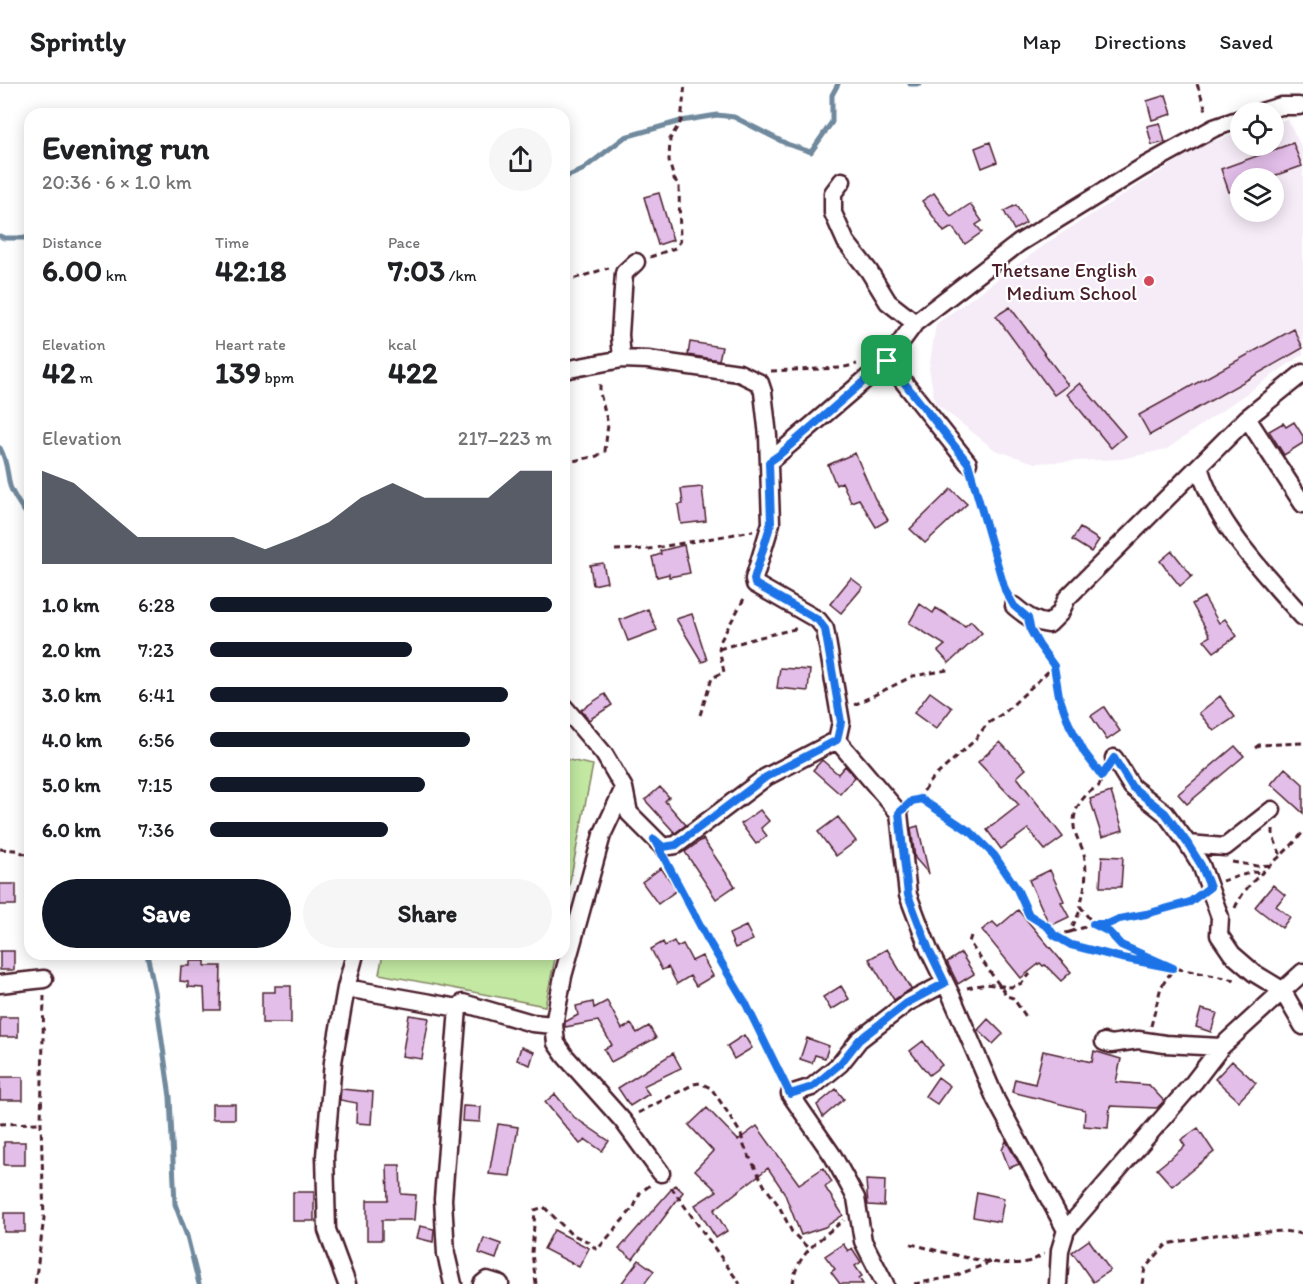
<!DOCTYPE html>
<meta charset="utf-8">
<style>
body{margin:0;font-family:Itim,sans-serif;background:#f6f6f6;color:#202124;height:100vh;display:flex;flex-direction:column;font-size:22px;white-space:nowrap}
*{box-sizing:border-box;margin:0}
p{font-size:20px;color:#757577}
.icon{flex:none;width:33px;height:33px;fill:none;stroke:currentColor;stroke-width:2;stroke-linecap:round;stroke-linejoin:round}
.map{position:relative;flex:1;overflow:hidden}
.drawer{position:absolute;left:24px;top:24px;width:546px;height:852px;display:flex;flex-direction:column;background:#fff;border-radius:18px;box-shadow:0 3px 15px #0003}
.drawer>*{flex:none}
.buttons{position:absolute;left:1230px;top:18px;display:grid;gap:12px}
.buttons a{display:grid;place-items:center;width:54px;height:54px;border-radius:50%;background:#fff;box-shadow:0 3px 15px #0003;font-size:30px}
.pin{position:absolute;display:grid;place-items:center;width:51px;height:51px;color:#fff;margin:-26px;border-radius:12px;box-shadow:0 3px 9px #0006}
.round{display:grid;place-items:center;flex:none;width:63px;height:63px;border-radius:32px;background:#f6f6f6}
.overview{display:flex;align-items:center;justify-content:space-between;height:102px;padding:0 18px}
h1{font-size:33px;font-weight:700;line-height:45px}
.metrics{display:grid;grid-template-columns:repeat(3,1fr);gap:9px;height:102px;padding:6px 18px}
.metrics div{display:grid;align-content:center}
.metrics b{font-size:30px;font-weight:700}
.metrics small{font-size:16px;font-weight:400}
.metrics p{font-size:16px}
.chart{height:168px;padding:12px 18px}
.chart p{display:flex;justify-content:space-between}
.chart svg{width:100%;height:108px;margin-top:6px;fill:#111827;opacity:.7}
.button{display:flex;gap:12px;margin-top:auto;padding:12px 18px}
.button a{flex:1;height:69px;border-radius:36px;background:#111827;color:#fff;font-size:24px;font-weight:700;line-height:69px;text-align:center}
.button a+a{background:#f6f6f6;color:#202124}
ul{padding:0 18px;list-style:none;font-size:20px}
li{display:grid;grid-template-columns:96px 72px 1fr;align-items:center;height:45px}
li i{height:15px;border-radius:8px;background:#111827}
header{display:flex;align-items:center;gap:36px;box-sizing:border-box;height:84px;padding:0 30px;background:#fff;border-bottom:2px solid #e0e0e0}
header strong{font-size:28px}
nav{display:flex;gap:33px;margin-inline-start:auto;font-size:21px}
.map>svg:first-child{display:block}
</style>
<header>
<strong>Sprintly</strong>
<nav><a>Map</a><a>Directions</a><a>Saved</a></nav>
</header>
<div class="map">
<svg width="1303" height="1200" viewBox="0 0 1303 1200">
<rect width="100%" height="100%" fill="#fff"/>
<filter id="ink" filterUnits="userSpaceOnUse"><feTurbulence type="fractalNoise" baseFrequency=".0167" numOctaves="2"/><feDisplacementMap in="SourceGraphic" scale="12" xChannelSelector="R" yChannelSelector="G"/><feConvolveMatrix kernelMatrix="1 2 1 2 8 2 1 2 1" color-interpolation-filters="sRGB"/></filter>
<g filter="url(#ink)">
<path fill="#f6ecf8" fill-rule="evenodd" d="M1287,35l16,31v204l-136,95 -45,10 -87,4 -40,-13 -60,-47 -6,-34 7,-45 118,-86 152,-95 34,-10v13h34v-23zM1240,94h34v34h-34z"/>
<path fill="#c2e8a2" stroke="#868466" stroke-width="1.5" d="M564,675l29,6 -29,146z
M383,870h173l-11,52 -166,-32z"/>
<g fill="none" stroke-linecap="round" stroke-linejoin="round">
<path stroke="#6f899d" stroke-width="5" d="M910,0h10
M564,94l18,-8 43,-33 56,-16 36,-6 17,2 53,27 24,8 21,-30v-27l6,-11
M0,152l4,2h26
M0,364c7,12 7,25 10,38 4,12 12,22 20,33
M147,870l8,38 15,105 5,107 12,32 12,48"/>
</g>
<path fill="#e2bee9" stroke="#4a1f2b" stroke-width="1.5" d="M1166,11l6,19 -20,6 -5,-19z
M1160,39l5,19 -13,3 -5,-19z
M990,58l7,20 -15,6 -7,-20z
M1293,59l9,23 -34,12h-28v10l-11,4 -8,-23z
M659,109l14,47 -15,5 -14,-48z
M934,109l17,24 19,-13 12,17 -6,4 6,7 -17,12 -13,-17 -8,5 -22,-31z
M1016,121l10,18 -12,7 -10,-19z
M1010,223l58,78 -14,10 -58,-79z
M1294,245l9,19 -153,87 -11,-20z
M690,258l32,5 -3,13 -31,-5z
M1080,299l45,53 -14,12 -44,-54z
M1294,338l9,14v7l-19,12 -15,-24 14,-8 3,4z
M855,369l20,46 13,21 -12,7 -17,-28 -8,3 -9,-20 -6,3 -8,-20z
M702,403l4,34 -25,3 -3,-19 5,-1 -2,-15z
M951,405l16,15 -42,39 -15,-14z
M1080,444l19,12 -8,12 -19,-12z
M684,461l6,28 -21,4v-3l-12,3 -5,-20 9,-3 -1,-3z
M1172,467l20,25 -12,10 -20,-25z
M603,479l4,19 -14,3 -3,-20z
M851,494l12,9 -22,26 -11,-9z
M1204,513l15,26 6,-4 12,17 -23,16 -10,-12 6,-4 -18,-32z
M920,520l13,9 3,-5 29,18 6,-5 11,12 -33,30 -11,-12 7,-6 -36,-22z
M648,525l9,21 -29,11 -8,-21z
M692,530l15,46 -5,2 -26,-43z
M780,584l30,2 -2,21 -31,-3z
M930,608l22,16 -16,21 -22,-16z
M605,610l7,11 -23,15 -8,-10z
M1220,612l15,21 -21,14 -15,-18z
M1104,623l16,24 -13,9 -16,-24z
M1000,658l26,27 -9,8 46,60 -18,13 -17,-21 -27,20 -14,-19 32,-25 -41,-43z
M1235,662l9,10 -57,48 -9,-10z
M822,676l16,14 7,-8 10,11 -15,17 -27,-24z
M1285,684l18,16v29l-32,-29z
M660,703l9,10 -4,4 21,24 -11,8 -30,-33z
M1111,708l12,38 -21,7 -12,-38z
M760,726l9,11 -8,7 6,8 -11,8 -15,-20z
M838,733l18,24 -20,15 -18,-24z
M918,742l11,48 -14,-16 -4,-30z
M703,755l32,47 -19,13 -31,-47z
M1102,772l21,1 -2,30h-21z
M661,784l16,22 -19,14 -16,-22z
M1050,786l14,31 -3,1 8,15 -19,9 -21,-46z
M0,800h16v21h-16z
M1273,801l12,10 -9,11 14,11 -8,11 -27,-21z
M1018,826l53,62 -10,9 -16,-16 -2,1 -3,-3 -19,15 -39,-48 11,-8 5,5z
M746,842l7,14 -18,8 -6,-14z
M674,857l3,6 6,-3 9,17 10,-5 11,20 -17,10 -6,-10 -13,8 -9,-17 -6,3 -11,-21 12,-7 2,4z
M887,865l24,40 -17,11 -25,-41z
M0,867h14v19h-14z
M961,869l13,21 -16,10 -11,-22z
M190,877h15v5h16l-1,44h-15l-1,-22 -16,-1v-5l-8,-1 1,-15h9z
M275,902h16v37h-29v-31h13z
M841,902l8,13 -18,11 -8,-13z
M607,917l15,28 9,-5 6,9 12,-7 7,12 -45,24 -7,-13 8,-4 -14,-24 -33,6v-5l13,-7 -2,-9 17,-4 1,6z
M1201,925l16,4 -6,19 -15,-5z
M409,931l20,3 -7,41 -20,-3z
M0,933h18v20h-18z
M988,935l15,15 -10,10 -15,-14z
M744,951l8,13 -18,11 -7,-13z
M807,954l22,8 -4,12 -10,-3 -3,8 -12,-4z
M923,957l19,24 -13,10 -19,-24z
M521,963l13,5 -4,13 -13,-5z
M1043,967l49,11 2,-11 27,8 -5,23 33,3 15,16 -7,7 -47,-2 -2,22 -24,-2 1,-16 -73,-18 3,-13 20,5z
M673,969l8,15 -38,18 6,8 -19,12 -12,-18z
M1232,977l24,22 -17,18 -24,-22z
M0,993h23v23h-23z
M938,993l12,9 -13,18 -12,-8z
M341,1005l32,3 -2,32 -15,-1 1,-20 -17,-3z
M836,1005l8,10 -21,18 -6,-12z
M555,1010l19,23 35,24 -7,10 -16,-11 -6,4 -35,-42z
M212,1020h23v15h-23z
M463,1022l18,1 -1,15 -18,-1z
M707,1024l31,32 19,-14 42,58 24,-16 9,14 -7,5 18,28 -18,12 -24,8 -17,-43 -16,-24 -54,42 13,21 -11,7 -21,-33 22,-14 -22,-21 18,-19 -24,-26z
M498,1040l20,3 -8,49 -21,-2z
M1198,1044l16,24 -42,34 -15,-17 28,-23 -4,-6z
M1006,1057l13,23 -10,4 -7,-18z
M4,1058h21v23h-21z
M387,1081h13l1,29 15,1 -2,25h-32v20h-15v-40h21z
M866,1096l19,1 -1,25 -16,-1z
M675,1101l8,7 -50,67 -14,-10z
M293,1108h21v29h-21z
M977,1108l27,6 -4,24 -27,-5z
M4,1129h21v19h-21z
M420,1142l14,3 -1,13 -16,-4z
M554,1146l35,18 -10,19 -35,-18z
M484,1154l17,6 -5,15 -17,-6z
M1089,1156l21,30 -17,12 -21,-30z
M843,1160l5,7 4,-3 9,14 -6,4 7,10 -3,2 4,6h-23l-9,-12 4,-3 -10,-13z
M639,1176l15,11 -10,13h-23z"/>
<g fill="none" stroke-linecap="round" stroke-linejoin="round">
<g stroke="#4a1f2b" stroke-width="21">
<path id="minor" d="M1261,28l20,-6h18
M842,97l-9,12v20l13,29 23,29 19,31 27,21
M622,275l-2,-24 4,-62 12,-11
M887,277l81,102
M564,286l58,-11 26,1 91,13 21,10 3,9 5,44 3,87 -17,56 1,5 63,36 7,9 16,93 -4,18 62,73 9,82 21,55 22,45 45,105 70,130 -6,20 -2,34
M1247,334l56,86
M769,378l118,-101 28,-38 104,-80 124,-76 71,-39 26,-9
M1199,383c17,58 65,106 104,150
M1014,522c12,10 20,16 35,18l11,-11 7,-15 180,-180 56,-45
M564,623l40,47 20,34 5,25 34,34 13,-2 90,-68 71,-37
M1114,674l18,29 33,26 23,31 13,21 19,52 -1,18 13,19 22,19 28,17 21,36
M624,704l-22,47 -39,141 -9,49 2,18 9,13 58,65 38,52
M1188,760l37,3 47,-37
M0,900l44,-5
M346,904l112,20 5,-5 69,20 22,2
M1104,958l7,2 27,-4 27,4 56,3
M1066,1146l128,-148 27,-35 82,-75
M347,1200l-20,-54 -2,-74 8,-94 13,-74 9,-34
M453,1200l-7,-30 -3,-55 15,-191
M482,1200l5,-4 13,4
M885,1200l-22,-43 -7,-43 -23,-42 -43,-62 22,-7 28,-23 19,-24 48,-37 38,-20"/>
</g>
<path stroke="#4a1f2b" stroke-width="3" stroke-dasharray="6 4.5" stroke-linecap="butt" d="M1197,0l10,29
M650,173l25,-9 5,-6 -1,-57 -5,-6 -5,-18 1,-22 11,-18 4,-37
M564,196c11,0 32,-9 45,-12
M771,287l70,-3 16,-4
M564,379l33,-7 8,-5 3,-27 -8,-31v-13
M564,386l5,-7
M972,395l34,112
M615,466l34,-1 104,-18
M719,565l37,-11 43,-10
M1054,583c5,30 13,61 30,86 6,8 13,15 18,23
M854,621l59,-29 35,-6
M700,631l12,-37 12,-6 -5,-23 2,-9 24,-43
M1255,664l4,-3 44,-2
M1104,688l-5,14c-17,8 -29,27 -24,46 2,7 7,14 9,22 4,18 1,35 -4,52l13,18 16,8 12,13 44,20
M916,714l5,-3 10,-15 43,-39 13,-17 17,-11 50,-47 -19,-29
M910,720l2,-3 9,-2 51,34 22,22 23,34 12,26 19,12 6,8 17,10 51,13 114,22
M1273,745v7l8,20
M0,765l15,1 15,6
M1232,778l25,4 14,-1
M666,779l42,77 38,64 38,77
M1222,797l31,-9 10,1
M1235,824c13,-31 48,-49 68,-76
M1070,848l23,-8h15l11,-5 54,-12 17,-5 6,-6
M1055,851l15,-3 9,-19 1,-5
M971,852l-2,6 38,54 6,2 14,20
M44,870v8
M967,904l19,-4 25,3 11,-4 8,-9
M1151,942l10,-39 12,-18
M638,1029l56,-29 6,-1 11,5 15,22 15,24 3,12 20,39 15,21 13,26 18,18
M0,1040l41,-1
M671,1103l69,97
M911,1160c30,7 81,23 111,19 9,-1 15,-5 22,-9
M35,1200l9,-66 -3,-95 3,-127
M536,1200l-4,-31 3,-43 9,-3 27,27 18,8 8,8 37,-43 6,-14 10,-8
M793,1200c2,-30 30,-47 51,-64
M914,1200l38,-7 39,-15
M1142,1200l3,-16 22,-24 53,-10 64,-3 19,3"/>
<use href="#minor" stroke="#fff" stroke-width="16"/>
</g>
</g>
<g fill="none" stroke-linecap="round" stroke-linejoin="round" filter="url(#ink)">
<g stroke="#fff" stroke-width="12">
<path id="route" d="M887,277l81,102 37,127 9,16 14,12 3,13 8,14 15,21 5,30 10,28 15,28 18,24 12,-18 18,29 33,26 23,31 13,21 9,22 -20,15 -44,12 -27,5 -11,5h-15l16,8 12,13 52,23 -51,-10 -51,-13 -17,-10 -6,-8 -19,-12 -12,-26 -23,-34 -22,-22 -51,-34 -9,2 -13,12 9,82 21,55 16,33 -38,20 -48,37 -19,24 -28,23 -22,7 -44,-90 -38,-64 -54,-101 9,8 13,-2 90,-68 71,-37 4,-18 -16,-93 -7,-9 -63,-36 -1,-5 17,-56 -2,-61 10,-7z"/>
</g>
<use href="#route" stroke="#1a73e8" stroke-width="8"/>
</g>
<circle fill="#d1495b" stroke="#fff" stroke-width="2" cx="1149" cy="197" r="6"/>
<g text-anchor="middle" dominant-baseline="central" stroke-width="4.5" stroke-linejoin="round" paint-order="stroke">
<g font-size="20" fill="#4a1f2b" stroke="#fff" text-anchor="end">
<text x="1137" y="186">Thetsane English<tspan x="1137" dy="23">Medium School</tspan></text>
</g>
</g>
</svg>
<div class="buttons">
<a><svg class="icon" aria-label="locate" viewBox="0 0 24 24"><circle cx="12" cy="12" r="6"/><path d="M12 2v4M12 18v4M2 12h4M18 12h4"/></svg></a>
<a><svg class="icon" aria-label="layers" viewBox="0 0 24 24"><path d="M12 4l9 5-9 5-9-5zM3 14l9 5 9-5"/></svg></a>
</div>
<div class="pin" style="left:887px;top:277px;background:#1e9e55"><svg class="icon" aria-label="arrive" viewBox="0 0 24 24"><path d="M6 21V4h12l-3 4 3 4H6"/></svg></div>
<section class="drawer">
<div class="overview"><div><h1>Evening run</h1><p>20:36 · 6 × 1.0 km</p></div><a class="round"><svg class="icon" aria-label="share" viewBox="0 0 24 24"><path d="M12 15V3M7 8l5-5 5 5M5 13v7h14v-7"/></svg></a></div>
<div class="metrics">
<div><p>Distance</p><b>6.00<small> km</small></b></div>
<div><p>Time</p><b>42:18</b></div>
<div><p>Pace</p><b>7:03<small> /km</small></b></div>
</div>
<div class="metrics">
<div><p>Elevation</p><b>42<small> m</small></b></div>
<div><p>Heart rate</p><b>139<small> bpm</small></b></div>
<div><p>kcal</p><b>422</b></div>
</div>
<div class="chart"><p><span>Elevation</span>217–223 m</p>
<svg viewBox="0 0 160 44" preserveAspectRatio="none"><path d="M0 44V6L10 11L20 22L30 33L40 33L50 33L60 33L70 38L80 33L90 27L100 17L110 11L120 17L130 17L140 17L150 6L160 6V44z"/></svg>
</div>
<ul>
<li><b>1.0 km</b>6:28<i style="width:100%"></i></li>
<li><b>2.0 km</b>7:23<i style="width:59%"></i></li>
<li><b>3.0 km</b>6:41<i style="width:87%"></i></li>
<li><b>4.0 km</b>6:56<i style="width:76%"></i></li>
<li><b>5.0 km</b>7:15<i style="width:63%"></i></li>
<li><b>6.0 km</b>7:36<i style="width:52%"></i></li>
</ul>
<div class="button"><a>Save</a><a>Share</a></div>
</section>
</div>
